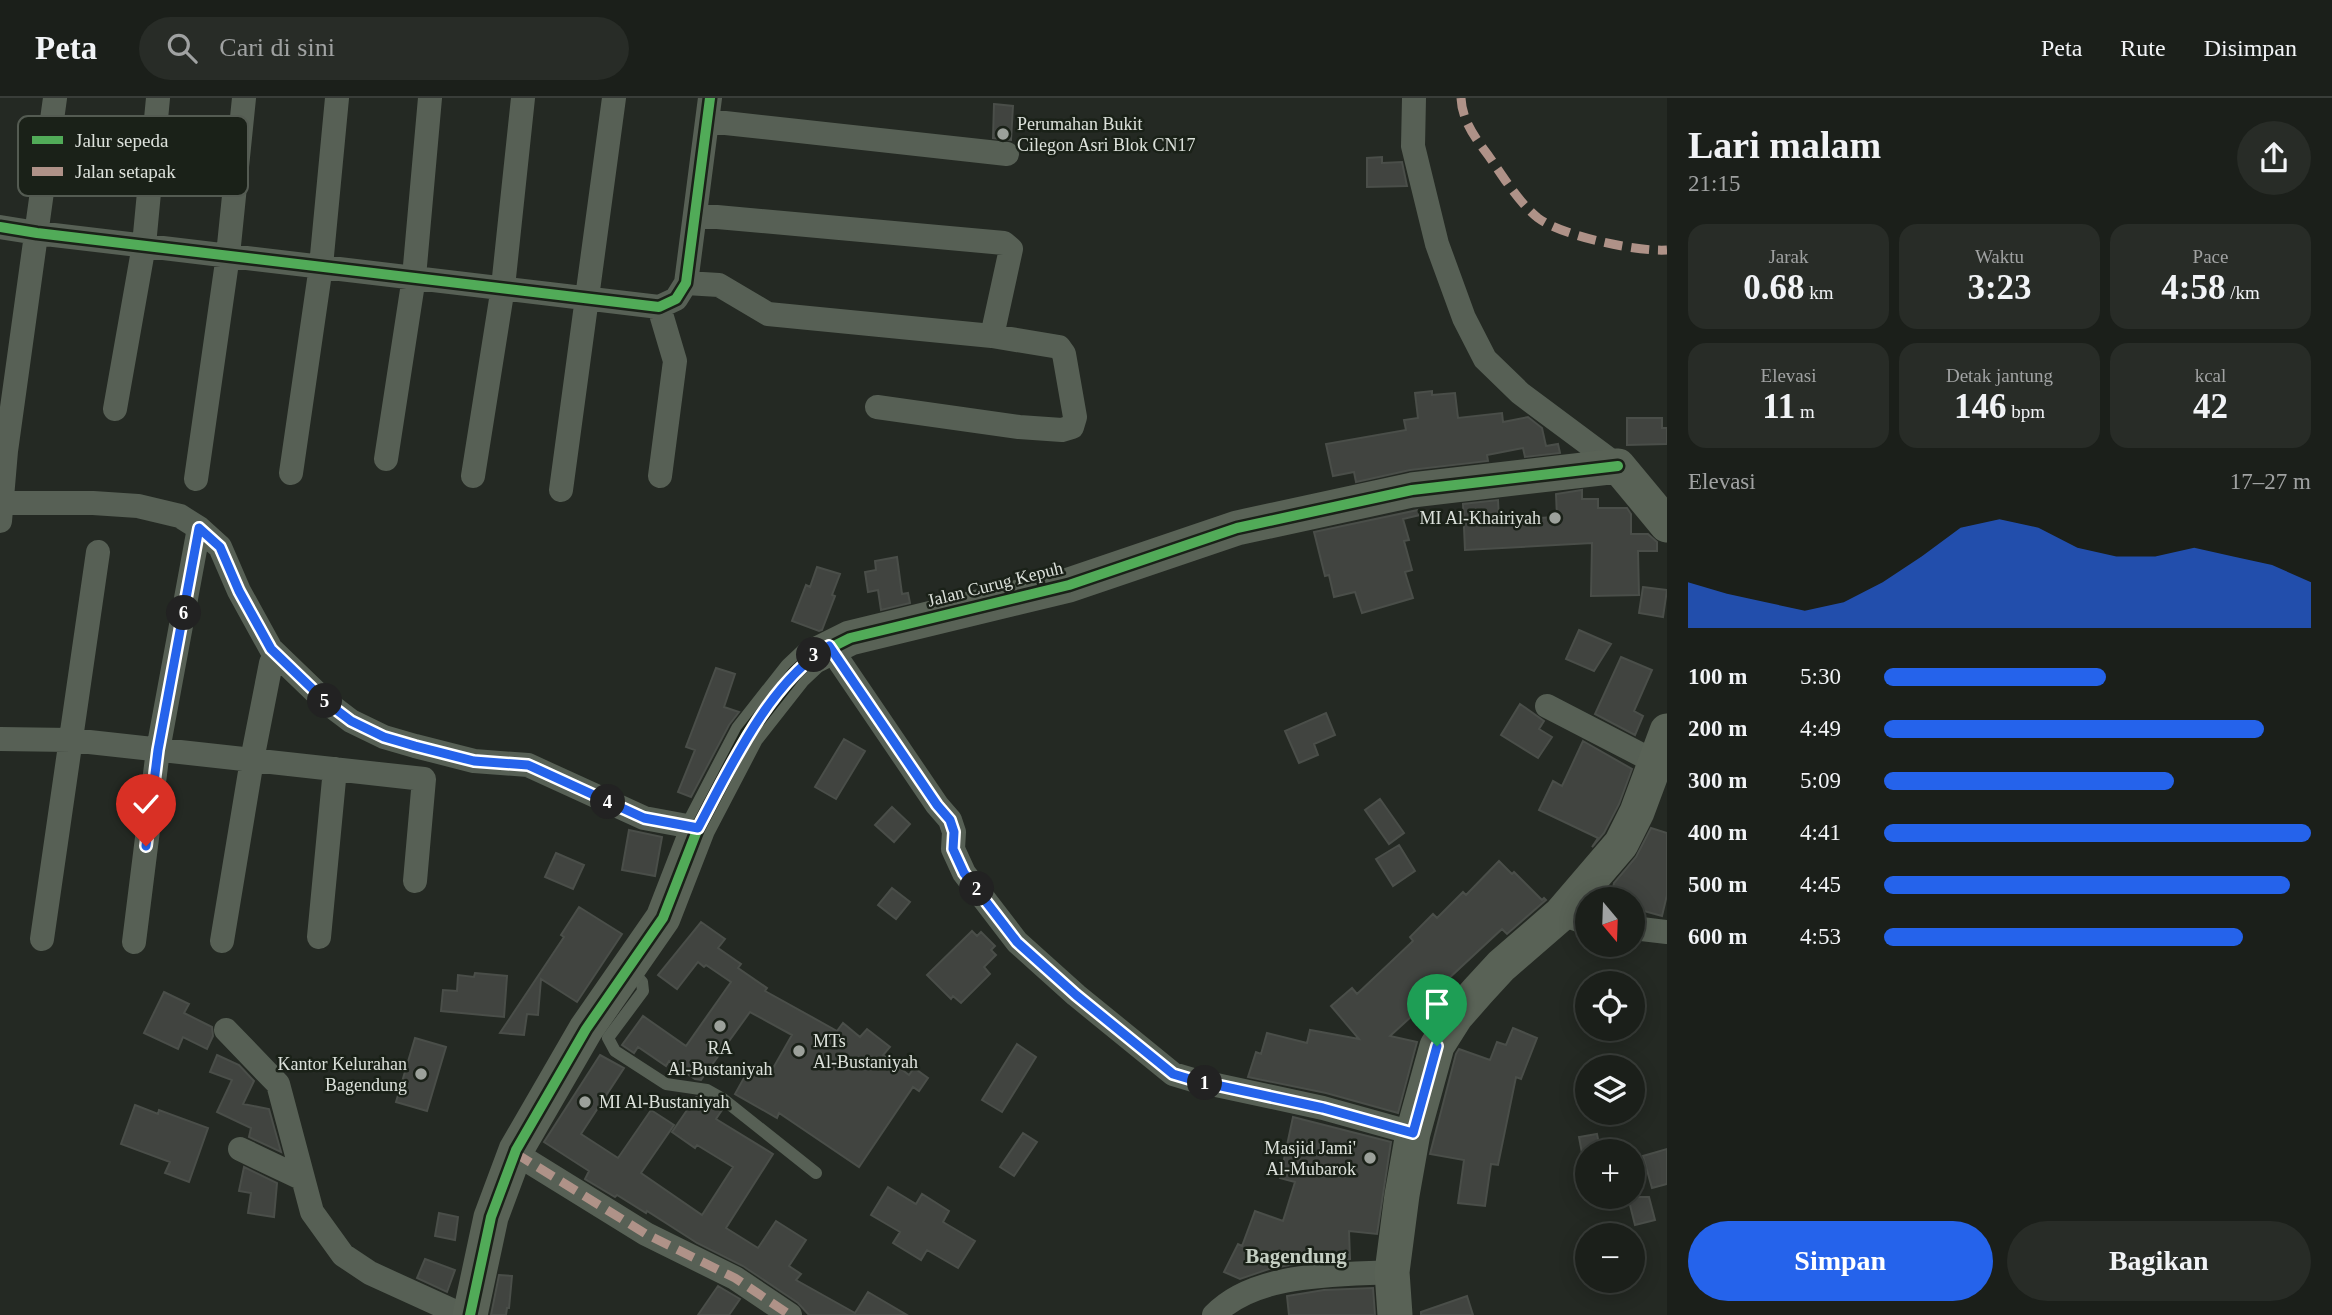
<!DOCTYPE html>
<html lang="id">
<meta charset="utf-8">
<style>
body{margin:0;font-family:"Times New Roman",serif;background:#282c27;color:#f1f3f6;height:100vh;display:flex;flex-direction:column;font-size:26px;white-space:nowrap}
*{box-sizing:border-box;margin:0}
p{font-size:23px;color:#a0a2a2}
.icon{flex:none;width:38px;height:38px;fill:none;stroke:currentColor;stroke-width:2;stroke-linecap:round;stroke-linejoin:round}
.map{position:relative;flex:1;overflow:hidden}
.details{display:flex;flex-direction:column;background:#1b1f1a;width:665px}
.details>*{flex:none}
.needle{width:46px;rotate:161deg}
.fabs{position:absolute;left:1575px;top:789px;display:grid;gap:14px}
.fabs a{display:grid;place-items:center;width:70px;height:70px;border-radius:50%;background:#1b1f1a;box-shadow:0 4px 18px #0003,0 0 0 2px #393d39;font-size:35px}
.pin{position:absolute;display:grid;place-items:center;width:60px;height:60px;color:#fff;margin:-72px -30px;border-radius:50% 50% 50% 0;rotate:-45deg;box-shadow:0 0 7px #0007}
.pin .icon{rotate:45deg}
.km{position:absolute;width:35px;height:35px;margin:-18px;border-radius:50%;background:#222;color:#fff;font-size:19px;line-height:35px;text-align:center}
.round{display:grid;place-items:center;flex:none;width:74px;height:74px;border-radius:37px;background:#282c27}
.summary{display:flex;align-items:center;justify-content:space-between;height:119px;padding:0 21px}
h1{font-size:38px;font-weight:700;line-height:52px}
.figures{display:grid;grid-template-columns:repeat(3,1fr);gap:10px;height:119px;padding:7px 21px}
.figures div{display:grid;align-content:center;border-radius:18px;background:#282c27;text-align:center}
.figures b{font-size:35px;font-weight:700}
.figures small{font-size:19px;font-weight:400}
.figures p{font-size:19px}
.chart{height:196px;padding:14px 21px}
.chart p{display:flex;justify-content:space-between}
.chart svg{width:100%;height:126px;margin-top:7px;fill:#2563eb;opacity:.7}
.button{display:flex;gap:14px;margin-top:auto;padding:14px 21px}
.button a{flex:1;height:80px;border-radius:42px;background:#2563eb;color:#fff;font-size:28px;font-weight:700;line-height:80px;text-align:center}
.button a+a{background:#282c27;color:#f1f3f6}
ul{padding:0 21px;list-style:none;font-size:23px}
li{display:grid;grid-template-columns:112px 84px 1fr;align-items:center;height:52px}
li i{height:18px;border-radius:9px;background:#2563eb}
header{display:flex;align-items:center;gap:42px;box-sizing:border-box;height:98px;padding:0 35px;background:#1b1f1a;border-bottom:2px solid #393d39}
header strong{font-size:33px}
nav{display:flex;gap:38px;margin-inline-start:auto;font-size:24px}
.search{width:490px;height:63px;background:#282c27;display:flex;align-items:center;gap:18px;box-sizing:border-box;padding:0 24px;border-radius:38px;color:#a0a2a2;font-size:26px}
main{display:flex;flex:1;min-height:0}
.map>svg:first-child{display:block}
</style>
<header>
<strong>Peta</strong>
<div class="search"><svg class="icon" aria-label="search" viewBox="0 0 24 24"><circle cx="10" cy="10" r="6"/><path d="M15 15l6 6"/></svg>Cari di sini</div>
<nav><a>Peta</a><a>Rute</a><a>Disimpan</a></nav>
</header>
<main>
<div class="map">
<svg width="1667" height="1217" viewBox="0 0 1667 1217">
<rect width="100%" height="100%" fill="#242923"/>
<path fill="#414440" stroke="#4a4e49" stroke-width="2" d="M994,6l19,2 -2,34 -18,-2z
M1382,59v6l20,-1 5,24 -40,1v-29z
M1432,293v4l23,-2 3,25 44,-5 1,9 25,-5 14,11 4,18 12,-2 2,9 -35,4 -2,-9 -36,7 1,6 -78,9 -54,12 -2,-10 -21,4 -7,-32 80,-14 -2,-10 14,-2 -3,-25z
M1627,320h35v10h5v16l-40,1z
M1582,392v9h16v9h29l4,6v20h17l9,8v9h-19l1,44 -48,1 1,-53 -127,7 -2,-46 35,-4 1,20 58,-3 -1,-23z
M1418,412l2,5 -17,4 6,21 -5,1 8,29 -7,2 8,26 -51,15 -7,-21 -21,5 -5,-22 -4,1 -11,-44z
M897,459l5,37 6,-1 2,10 -29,7 -3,-20 -10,2 -3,-20 11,-2 -1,-9z
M817,469l23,7 -8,21 3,1 -13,34 -3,1 -27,-10 14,-36 4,2z
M1643,489l24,3 -4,27 -24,-4z
M1579,532l32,14 -17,27 -28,-12z
M1621,559l31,13 -18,41 9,5 -8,19 -40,-21z
M716,570l19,6 -11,33 15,5 -10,13 -38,72 -13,-5 17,-42 -9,-3z
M1520,606l24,17 -5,8 13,8 -14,21 -37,-23z
M1326,615l9,22 -21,9 4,11 -19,8 -14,-32z
M844,641l21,12 -29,48 -21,-12z
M1583,643l49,28 -13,35 -15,29 -12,14 6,-9 -59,-28 14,-29 9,5z
M1380,701l24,34 -15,11 -24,-34z
M892,709l18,17 -16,18 -19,-17z
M1651,730l16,5v62l-5,21 -29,-8v-8h-23l4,-17 22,-26z
M629,732l33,7 -7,39 -33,-6z
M1399,747l16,26 -22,15 -17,-27z
M556,755l28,12 -11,24 -28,-12z
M1499,763l13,13 2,-2 28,28 2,-2 2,2 -39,34 -5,-5 -55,51 -2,-2 -36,33 4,4 -23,21 27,6 -19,71 -72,-20 -78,-16 8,-25 5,2 6,-21 40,10 3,-13 49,9 -28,-33 21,-18 5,6 56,-53 -3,-4 23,-23 4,4 26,-26 3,3z
M892,790l18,14 -14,17 -18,-14z
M579,809l43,27 -45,68 -36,-23 -3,36 -11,-1 -3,21 -24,-2 64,-96 -3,-2z
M701,824l24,17 -7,9 23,16 -3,4 29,20 -2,3 72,40 6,-8 17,14 7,-8 23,18 -7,8 26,20 5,-7 14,10 -9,13 -6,-4 -54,80 -80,-54 -2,5 -42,-24 15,-27 18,10 24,-42 -42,-23 -49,68 -6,-1 -26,-18 -3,5 -28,-19 -4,6 -12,-8 21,-29 43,30 45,-64 -25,-17 -2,2 -6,-5 -21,27 -19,-14z
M972,833l5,5 4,-4 14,14 -4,4 5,5 -12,12 6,7 -29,29 -8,-7 -2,3 -24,-24z
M475,875l32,3 -3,41 -63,-6 2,-21 14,1 1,-16 16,2z
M164,894l25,12 -5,9 28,14 1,9 -6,13 -24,-12 -5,12 -34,-16z
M1513,930l24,10 -16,41 -5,-2 -18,88 -7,-1 -6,42 -27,-3 6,-43 -34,-6 26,-100 3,-5 31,11 7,-18 9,3z
M415,940l31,9 -19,64 -31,-9z
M1017,946l19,13 -34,55 -20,-12z
M217,957l22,10 15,16 -11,23 26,5 12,43 -32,-15 2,-9 -34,-16 15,-32 -22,-8z
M600,957l24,13 -43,66 37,24 33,-48 23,15 -33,48 61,42 31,-48 -36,-22 -2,3 -23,-16 24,-35 8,1 18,12 -6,9 57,35 -47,74 32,20 18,-27 30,19 -17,26 12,8 -5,6 59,33 13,-21 39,23h-98l-11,-12 -55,-37 -46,-23 -50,-32 -1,2 -29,-18 -2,2 -30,-18 4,-8 -45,-29z
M135,1007l23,9 1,-4 49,18 -19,54 -24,-9 5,-11 -49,-18z
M1293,1019l98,25 -14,92 -28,-3 1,28 -55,5 -26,5 -29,10 -16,-7 14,-28 4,2 13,-35 28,10 12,-39 -15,-4z
M1023,1035l14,9 -23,34 -14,-9z
M1597,1036l3,15 -18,4 -3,-16z
M1667,1051v35l-15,4 -9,-32z
M244,1069l33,16 -3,34 -26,-4 3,-20 -12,-2z
M888,1089l28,17 6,-10 27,17 -6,11 32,19 -17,27 -31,-18 -6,10 -28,-17 7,-11 -29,-17z
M1628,1099h21l6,23 -20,5z
M439,1115l19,4 -3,23 -20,-4z
M425,1161l30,11 -8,22 -30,-14z
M499,1177l13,1 -3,32h-2l-1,7h-15z
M718,1188l22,13 -11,16h-31z
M1373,1190l2,27h-86l-2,-19 37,-6z
M1467,1198l6,19h-52v-3z"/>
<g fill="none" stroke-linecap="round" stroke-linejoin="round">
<path stroke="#576055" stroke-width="12" d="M631,872l11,12 1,9 -35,47 7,13 51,33 41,6 16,9 93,74"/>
<path stroke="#576055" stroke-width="24" d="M1414,0l-1,48 24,98 27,74 21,41 35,34 98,73
M707,23l300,33
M695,117l309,28 7,6 -19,87
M0,129l37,6 622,74 17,-8 10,-16 24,-185
M686,185l33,2 49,29 224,22 67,11 5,7 11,63 -3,10 -10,3 -43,-3 -142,-20
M659,209l16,54 -15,115
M115,311l29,-164 14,-147
M386,361l28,-182 16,-179
M291,375l30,-207 16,-168
M473,378l30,-189 20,-189
M196,381l32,-224 16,-157
M561,392l53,-392
M0,405h93l45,3 42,10 19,12 21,19 19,44 32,58 55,53 25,19 33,16 31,9 59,15 54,4 116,53 54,10
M0,423l6,-70 49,-353
M829,548l108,159 13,15 4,12 -1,17 11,24 53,69 59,53 97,79 20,6 130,28 90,25
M1547,608l110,57
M0,641l71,1 353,39 -9,102
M1561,816l26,9
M1633,830l34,4
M319,839l16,-168
M42,841l56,-387
M222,843l30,-181 19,-97
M134,844l24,-192 41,-222
M226,932l52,54 34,128 31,43 27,18 92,42
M240,1051l63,30
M515,1055l131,81 89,44 55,37
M1214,1217c41,-43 123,-40 178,-43"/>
<path stroke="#596256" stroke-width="35" d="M470,1217l21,-98 25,-67 70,-121 77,-111 35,-90 49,-94 48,-61 17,-16 38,-19 219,-53 168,-57 175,-38 206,-24 49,59
M1395,1217l-3,-43 10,-77 11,-62 24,-87 19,-30 22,-25 23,-25 60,-52 60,-70 16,-32 30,-81"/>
<path stroke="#af9288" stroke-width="9" stroke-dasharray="18 9" stroke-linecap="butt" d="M1461,0c1,22 14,40 27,57 14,20 31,48 50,63 24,18 99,34 129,32
M829,548l108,159 13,15 4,12 -1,17 11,24 53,69 59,53 97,79 20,6 130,28 90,25
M515,1055l131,81 89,44 55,37"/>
<g stroke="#1a2118" stroke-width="15">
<path id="cycleway" d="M0,129l37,6 622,74 17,-8 10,-16 24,-185
M470,1217l21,-98 25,-67 70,-121 77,-111 35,-90 49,-94 48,-61 17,-16 38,-19 219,-53 168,-57 175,-38 206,-24"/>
</g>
<use href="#cycleway" stroke="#51ab58" stroke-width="10"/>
</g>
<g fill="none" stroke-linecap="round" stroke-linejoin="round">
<g stroke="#fff" stroke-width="14">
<path id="route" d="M146,748l12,-96 41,-222 21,19 19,44 32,58 55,53 25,19 33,16 31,9 59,15 54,4 116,53 54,10c32,-60 71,-146 131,-182l108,159 13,15 4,12 -1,17 11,24 53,69 59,53 97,79 20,6 130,28 90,25 24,-87"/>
</g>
<use href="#route" stroke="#2563eb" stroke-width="9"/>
</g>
<g fill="#9ca19b" stroke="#1a2118" stroke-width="2.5">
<circle cx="1003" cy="36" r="7"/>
<circle cx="1555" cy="420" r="7"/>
<circle cx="720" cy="928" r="7"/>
<circle cx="799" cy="953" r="7"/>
<circle cx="421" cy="976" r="7"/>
<circle cx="585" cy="1004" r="7"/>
<circle cx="1370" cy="1060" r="7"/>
</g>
<g text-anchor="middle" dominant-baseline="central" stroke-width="5" stroke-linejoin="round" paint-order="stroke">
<g font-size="18" fill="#dce1db" stroke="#1a2118" text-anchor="start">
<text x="1017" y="26">Perumahan Bukit<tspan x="1017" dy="21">Cilegon Asri Blok CN17</tspan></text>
<text x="1541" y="420" text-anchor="end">MI Al-Khairiyah</text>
<text x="813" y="943">MTs<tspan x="813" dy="21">Al-Bustaniyah</tspan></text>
<text x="720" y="950" text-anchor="middle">RA<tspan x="720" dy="21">Al-Bustaniyah</tspan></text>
<text x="407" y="966" text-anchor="end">Kantor Kelurahan<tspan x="407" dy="21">Bagendung</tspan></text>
<text x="599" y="1004">MI Al-Bustaniyah</text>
<text x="1356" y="1050" text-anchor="end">Masjid Jami'<tspan x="1356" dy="21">Al-Mubarok</tspan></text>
</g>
<g font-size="18" fill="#dce1db" stroke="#1a2118">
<text transform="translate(995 486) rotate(-14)">Jalan Curug Kepuh</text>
</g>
<g font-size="21" font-weight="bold" fill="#c4cec2" stroke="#1a2118">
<text x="1296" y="1158">Bagendung</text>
</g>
</g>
<rect x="18" y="18" width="230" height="80" rx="10" fill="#1a2118" stroke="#545b52" stroke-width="2"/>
<rect x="32" y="38" width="31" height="8" fill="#51ab58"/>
<rect x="32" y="69" width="31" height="9" fill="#af9288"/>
<g font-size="19" fill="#dce1db">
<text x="75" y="49">Jalur sepeda</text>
<text x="75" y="80">Jalan setapak</text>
</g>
</svg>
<div class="fabs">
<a><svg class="needle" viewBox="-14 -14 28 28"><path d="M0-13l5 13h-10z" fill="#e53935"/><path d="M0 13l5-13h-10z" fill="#a0a2a2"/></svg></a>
<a><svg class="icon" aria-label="locate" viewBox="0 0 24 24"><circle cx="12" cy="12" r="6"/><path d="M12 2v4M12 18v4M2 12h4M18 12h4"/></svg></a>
<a><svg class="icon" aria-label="layers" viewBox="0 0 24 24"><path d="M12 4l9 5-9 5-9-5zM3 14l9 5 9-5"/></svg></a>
<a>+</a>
<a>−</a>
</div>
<div class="pin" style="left:1437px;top:948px;background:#1e9e55"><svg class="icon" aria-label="arrive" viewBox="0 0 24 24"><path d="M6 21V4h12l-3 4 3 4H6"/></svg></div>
<div class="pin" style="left:146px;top:748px;background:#d93025"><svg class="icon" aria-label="check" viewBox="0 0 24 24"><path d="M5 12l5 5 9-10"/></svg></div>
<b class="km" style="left:1205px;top:985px">1</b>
<b class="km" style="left:977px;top:791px">2</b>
<b class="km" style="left:814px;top:557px">3</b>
<b class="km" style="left:608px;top:704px">4</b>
<b class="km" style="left:325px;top:603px">5</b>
<b class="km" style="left:184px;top:515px">6</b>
</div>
<section class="details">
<div class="summary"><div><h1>Lari malam</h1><p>21:15</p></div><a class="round"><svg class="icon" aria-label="share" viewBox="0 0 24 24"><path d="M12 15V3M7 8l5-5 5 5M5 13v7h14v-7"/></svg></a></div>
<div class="figures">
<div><p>Jarak</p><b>0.68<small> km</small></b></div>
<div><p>Waktu</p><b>3:23</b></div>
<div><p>Pace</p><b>4:58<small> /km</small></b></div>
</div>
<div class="figures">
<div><p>Elevasi</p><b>11<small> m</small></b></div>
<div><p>Detak jantung</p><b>146<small> bpm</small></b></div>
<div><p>kcal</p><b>42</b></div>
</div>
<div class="chart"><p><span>Elevasi</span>17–27 m</p>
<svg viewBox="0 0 160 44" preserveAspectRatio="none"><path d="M0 44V28L10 32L20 35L30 38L40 35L50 28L60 19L70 9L80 6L90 9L100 16L110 19L120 19L130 16L140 19L150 22L160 28V44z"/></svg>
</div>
<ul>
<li><b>100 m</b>5:30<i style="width:52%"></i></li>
<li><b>200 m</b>4:49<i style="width:89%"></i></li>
<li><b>300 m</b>5:09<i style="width:68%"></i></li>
<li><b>400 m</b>4:41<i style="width:100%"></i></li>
<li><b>500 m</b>4:45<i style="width:95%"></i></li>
<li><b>600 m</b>4:53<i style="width:84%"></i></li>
</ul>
<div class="button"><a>Simpan</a><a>Bagikan</a></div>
</section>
</main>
